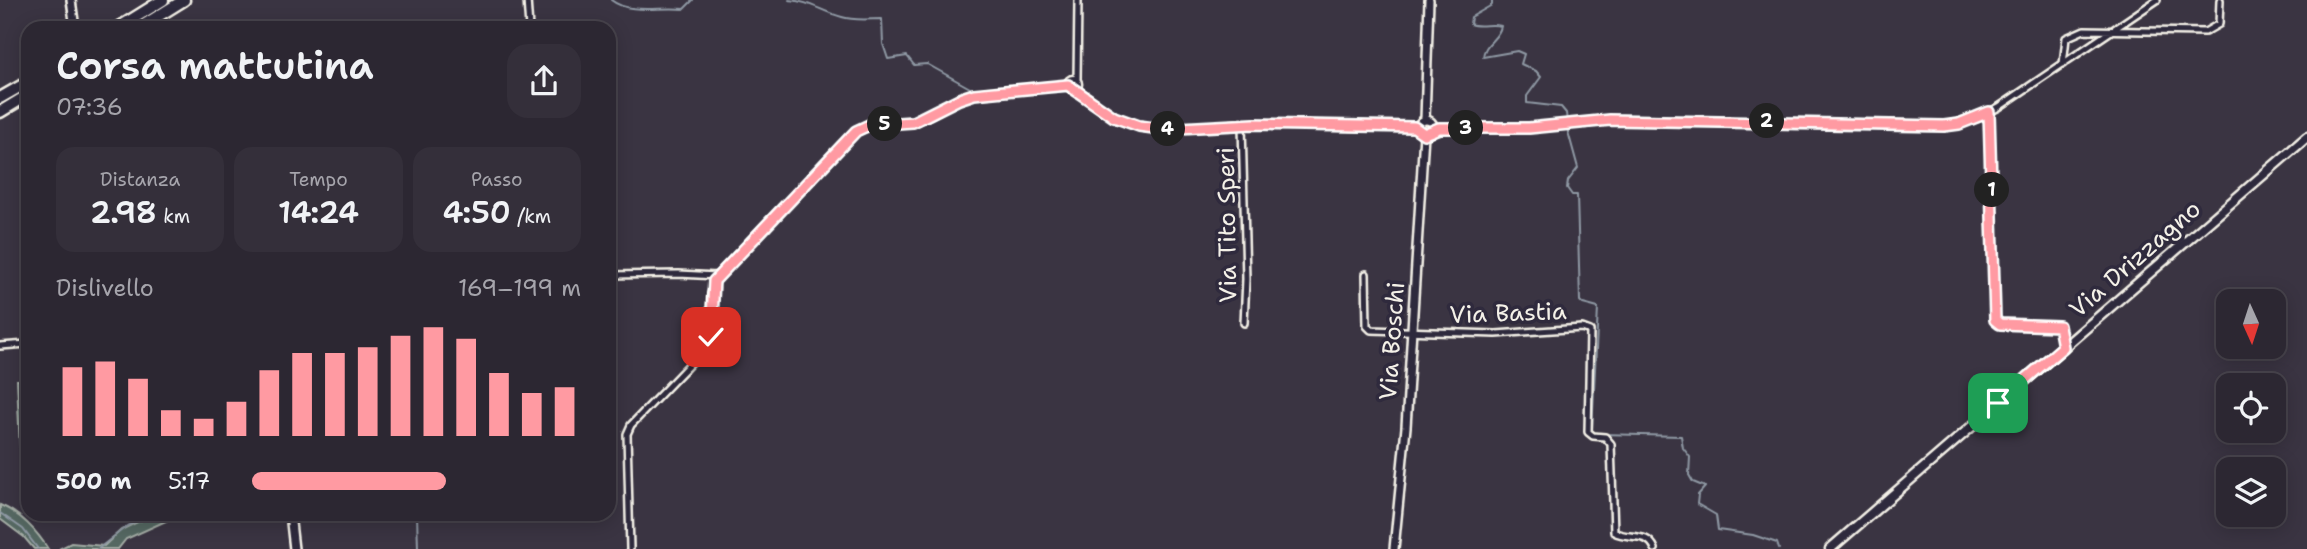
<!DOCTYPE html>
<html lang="it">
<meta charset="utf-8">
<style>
body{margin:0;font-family:"Shantell Sans",sans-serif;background:#342f3a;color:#f1f3f6;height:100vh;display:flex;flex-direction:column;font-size:26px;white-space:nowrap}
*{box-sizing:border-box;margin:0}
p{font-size:23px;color:#a6a5ac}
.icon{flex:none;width:38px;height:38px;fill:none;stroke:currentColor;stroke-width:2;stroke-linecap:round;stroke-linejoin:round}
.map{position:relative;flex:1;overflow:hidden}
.panel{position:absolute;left:21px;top:21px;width:595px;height:500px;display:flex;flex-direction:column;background:#2c2732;border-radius:21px;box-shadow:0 4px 18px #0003,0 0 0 2px #48444d}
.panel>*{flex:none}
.needle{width:46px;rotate:177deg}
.fabs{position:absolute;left:2216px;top:289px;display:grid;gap:14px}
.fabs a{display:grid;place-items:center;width:70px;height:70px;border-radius:14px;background:#2c2732;box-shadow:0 4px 18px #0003,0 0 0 2px #48444d;font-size:35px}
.pin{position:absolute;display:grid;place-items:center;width:60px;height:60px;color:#fff;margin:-30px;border-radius:14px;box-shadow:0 4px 10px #0006}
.km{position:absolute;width:35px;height:35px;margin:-18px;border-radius:50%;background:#222;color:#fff;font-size:19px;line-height:35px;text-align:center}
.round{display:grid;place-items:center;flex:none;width:74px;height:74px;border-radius:21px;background:#342f3a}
.headline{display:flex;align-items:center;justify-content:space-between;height:119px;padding:0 35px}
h1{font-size:38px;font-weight:600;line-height:52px}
.figures{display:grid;grid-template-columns:repeat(3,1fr);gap:10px;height:119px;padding:7px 35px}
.figures div{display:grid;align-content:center;border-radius:18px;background:#342f3a;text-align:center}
.figures b{font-size:30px;font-weight:600}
.figures small{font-size:19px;font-weight:400}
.figures p{font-size:19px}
.chart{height:196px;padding:14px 35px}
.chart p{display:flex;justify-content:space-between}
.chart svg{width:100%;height:126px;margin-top:7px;stroke:#ff9aa2;stroke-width:6}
ul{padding:0 35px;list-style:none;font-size:23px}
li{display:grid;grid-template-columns:112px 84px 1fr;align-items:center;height:52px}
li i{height:18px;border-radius:9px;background:#ff9aa2}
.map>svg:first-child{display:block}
</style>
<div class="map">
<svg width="2307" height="549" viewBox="0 0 2307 549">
<rect width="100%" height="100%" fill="#3a3442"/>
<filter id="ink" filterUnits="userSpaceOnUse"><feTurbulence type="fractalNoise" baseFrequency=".0143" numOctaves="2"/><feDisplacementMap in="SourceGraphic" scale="14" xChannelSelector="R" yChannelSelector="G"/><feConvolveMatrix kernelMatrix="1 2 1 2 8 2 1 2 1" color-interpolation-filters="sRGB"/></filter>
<g filter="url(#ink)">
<path fill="#546862" stroke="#a4aca5" stroke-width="2" d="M17,380h11v114h-6z
M0,505c20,8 37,26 48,44h-14l-10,-12 -24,-18z
M152,515h27l-53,24 -8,10h-59l12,-6 33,3 17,-16z"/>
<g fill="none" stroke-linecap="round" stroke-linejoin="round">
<path stroke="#8f99a4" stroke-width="2" d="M611,0c19,15 50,6 73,9l9,-9
M789,0c20,1 33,12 53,17 12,4 27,2 40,2l1,25 5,15 19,-3 7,9 13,-1 43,24v4l7,-1
M1492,0v5l-21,12 -1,7c9,4 21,-1 31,2 -2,13 -17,17 -18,31l34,-6 7,3 -3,10 15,7 5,6 -14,19v7l34,4 5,6 1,9
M999,95l68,-4 17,10
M1567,128l11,40 -10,13 -1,7 5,7h5l3,106 3,3 15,4 -6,123
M1601,434l80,2 2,12 7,9 -1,18 4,7 12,5 -7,8 -1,9 19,11 2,15 35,5 24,8 2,6
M0,513l23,16 15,20
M417,514l1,35
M60,549h13
M98,549l29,-23 25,-12"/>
<g stroke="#f4f1e8" stroke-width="10">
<path id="street" d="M527,0l2,28
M2063,64l3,-26 18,-8 121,2 14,-8 1,-24
M1067.5 84a5.5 5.5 0 1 1 11 0a5.5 5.5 0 1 1-11 0Z
M1077,80l1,-80
M1073,90l7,2 34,25 25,9 22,3 93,-5 160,3 5,-3
M1989,112l6,208 5,4 59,2 4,21
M1242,125l4,154 -2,44
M1432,125l7,3h90l81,-8 334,6 36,-9 19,-10 158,-107
M1366,274l1,52 4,4 125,4 86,-6 8,3 -2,101 5,4 12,1 6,7 3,88c14,8 34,-1 41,17
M609,275l70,-1 38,2
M0,346l28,-2
M630,549l-3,-115 4,-9 78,-81 2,-50 6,-18 139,-145c19,-9 39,-5 59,-10 16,-4 29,-16 44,-22 27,-11 78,-11 109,-14"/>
</g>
<g stroke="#f4f1e8" stroke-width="12">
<path id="secondary" d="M71,0l4,28
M1425,120l4,-120
M1419 127a7 7 0 1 1 14 0a7 7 0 1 1-14 0Z
M290,514l4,35
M1394,549l12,-122 18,-293"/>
</g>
<g stroke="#f4f1e8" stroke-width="13">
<path id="primary" d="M1830,549l477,-412"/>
</g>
<g stroke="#f4f1e8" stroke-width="15">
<path id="highway" d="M118,28l45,-28
M139,28l45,-28
M0,98l28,-16
M0,112l28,-17"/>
</g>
<use href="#street" stroke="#2f2a3d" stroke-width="5"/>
<use href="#secondary" stroke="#2f2a3d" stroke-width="7"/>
<use href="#primary" stroke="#2f2a3d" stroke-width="8"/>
<use href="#highway" stroke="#2f2a3d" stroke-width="10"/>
</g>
</g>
<g fill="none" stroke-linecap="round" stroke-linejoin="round" filter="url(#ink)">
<g stroke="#fff" stroke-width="14">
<path id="route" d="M711,337l3,-56 142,-150 13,-6 44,-3 46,-23 15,-5 94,-9 46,32 25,9 22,3 93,-5 160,3 10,7 15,-6h90l81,-8 334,6 15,-2 30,-12 6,208 5,4 59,2 4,21 -65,56"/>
</g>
<use href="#route" stroke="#ff9aa2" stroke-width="9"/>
</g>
<g text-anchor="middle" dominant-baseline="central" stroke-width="7" stroke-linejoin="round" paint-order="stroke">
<g font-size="24" fill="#f4f1e8" stroke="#2f2a3d">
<text transform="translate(1227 225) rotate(-91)">Via Tito Speri</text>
<text transform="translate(2135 259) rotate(-41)">Via Drizzagno</text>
<text transform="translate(1508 313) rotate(-2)">Via Bastia</text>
<text transform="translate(1392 341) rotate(-86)">Via Boschi</text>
</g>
</g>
</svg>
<div class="fabs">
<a><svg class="needle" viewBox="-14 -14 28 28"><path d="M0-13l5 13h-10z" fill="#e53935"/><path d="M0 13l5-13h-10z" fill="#a6a5ac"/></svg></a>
<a><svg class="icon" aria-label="locate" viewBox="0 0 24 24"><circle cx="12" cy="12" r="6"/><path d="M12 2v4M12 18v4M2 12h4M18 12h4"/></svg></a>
<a><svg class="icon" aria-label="layers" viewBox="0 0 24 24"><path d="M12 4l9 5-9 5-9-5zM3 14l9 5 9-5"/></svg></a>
</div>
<div class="pin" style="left:1998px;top:403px;background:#1e9e55"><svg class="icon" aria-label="arrive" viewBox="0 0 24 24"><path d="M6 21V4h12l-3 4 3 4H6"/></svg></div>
<div class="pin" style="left:711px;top:337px;background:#d93025"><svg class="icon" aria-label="check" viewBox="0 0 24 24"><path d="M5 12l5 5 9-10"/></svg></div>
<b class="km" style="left:1992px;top:190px">1</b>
<b class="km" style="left:1767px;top:121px">2</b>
<b class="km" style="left:1466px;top:128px">3</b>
<b class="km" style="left:1168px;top:129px">4</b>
<b class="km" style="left:885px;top:124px">5</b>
<section class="panel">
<div class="headline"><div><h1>Corsa mattutina</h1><p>07:36</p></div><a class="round"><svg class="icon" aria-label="share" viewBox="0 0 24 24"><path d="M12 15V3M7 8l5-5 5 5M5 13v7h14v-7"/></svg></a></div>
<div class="figures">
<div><p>Distanza</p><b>2.98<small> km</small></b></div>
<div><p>Tempo</p><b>14:24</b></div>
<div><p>Passo</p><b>4:50<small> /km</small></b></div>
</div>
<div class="chart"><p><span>Dislivello</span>169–199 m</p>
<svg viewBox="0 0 160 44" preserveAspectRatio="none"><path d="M5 44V20M15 44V18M25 44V24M35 44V35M45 44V38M55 44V32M65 44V21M75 44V15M85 44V15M95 44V13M105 44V9M115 44V6M125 44V10M135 44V22M145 44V29M155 44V27"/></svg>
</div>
<ul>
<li><b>500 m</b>5:17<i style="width:59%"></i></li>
</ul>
</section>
</div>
